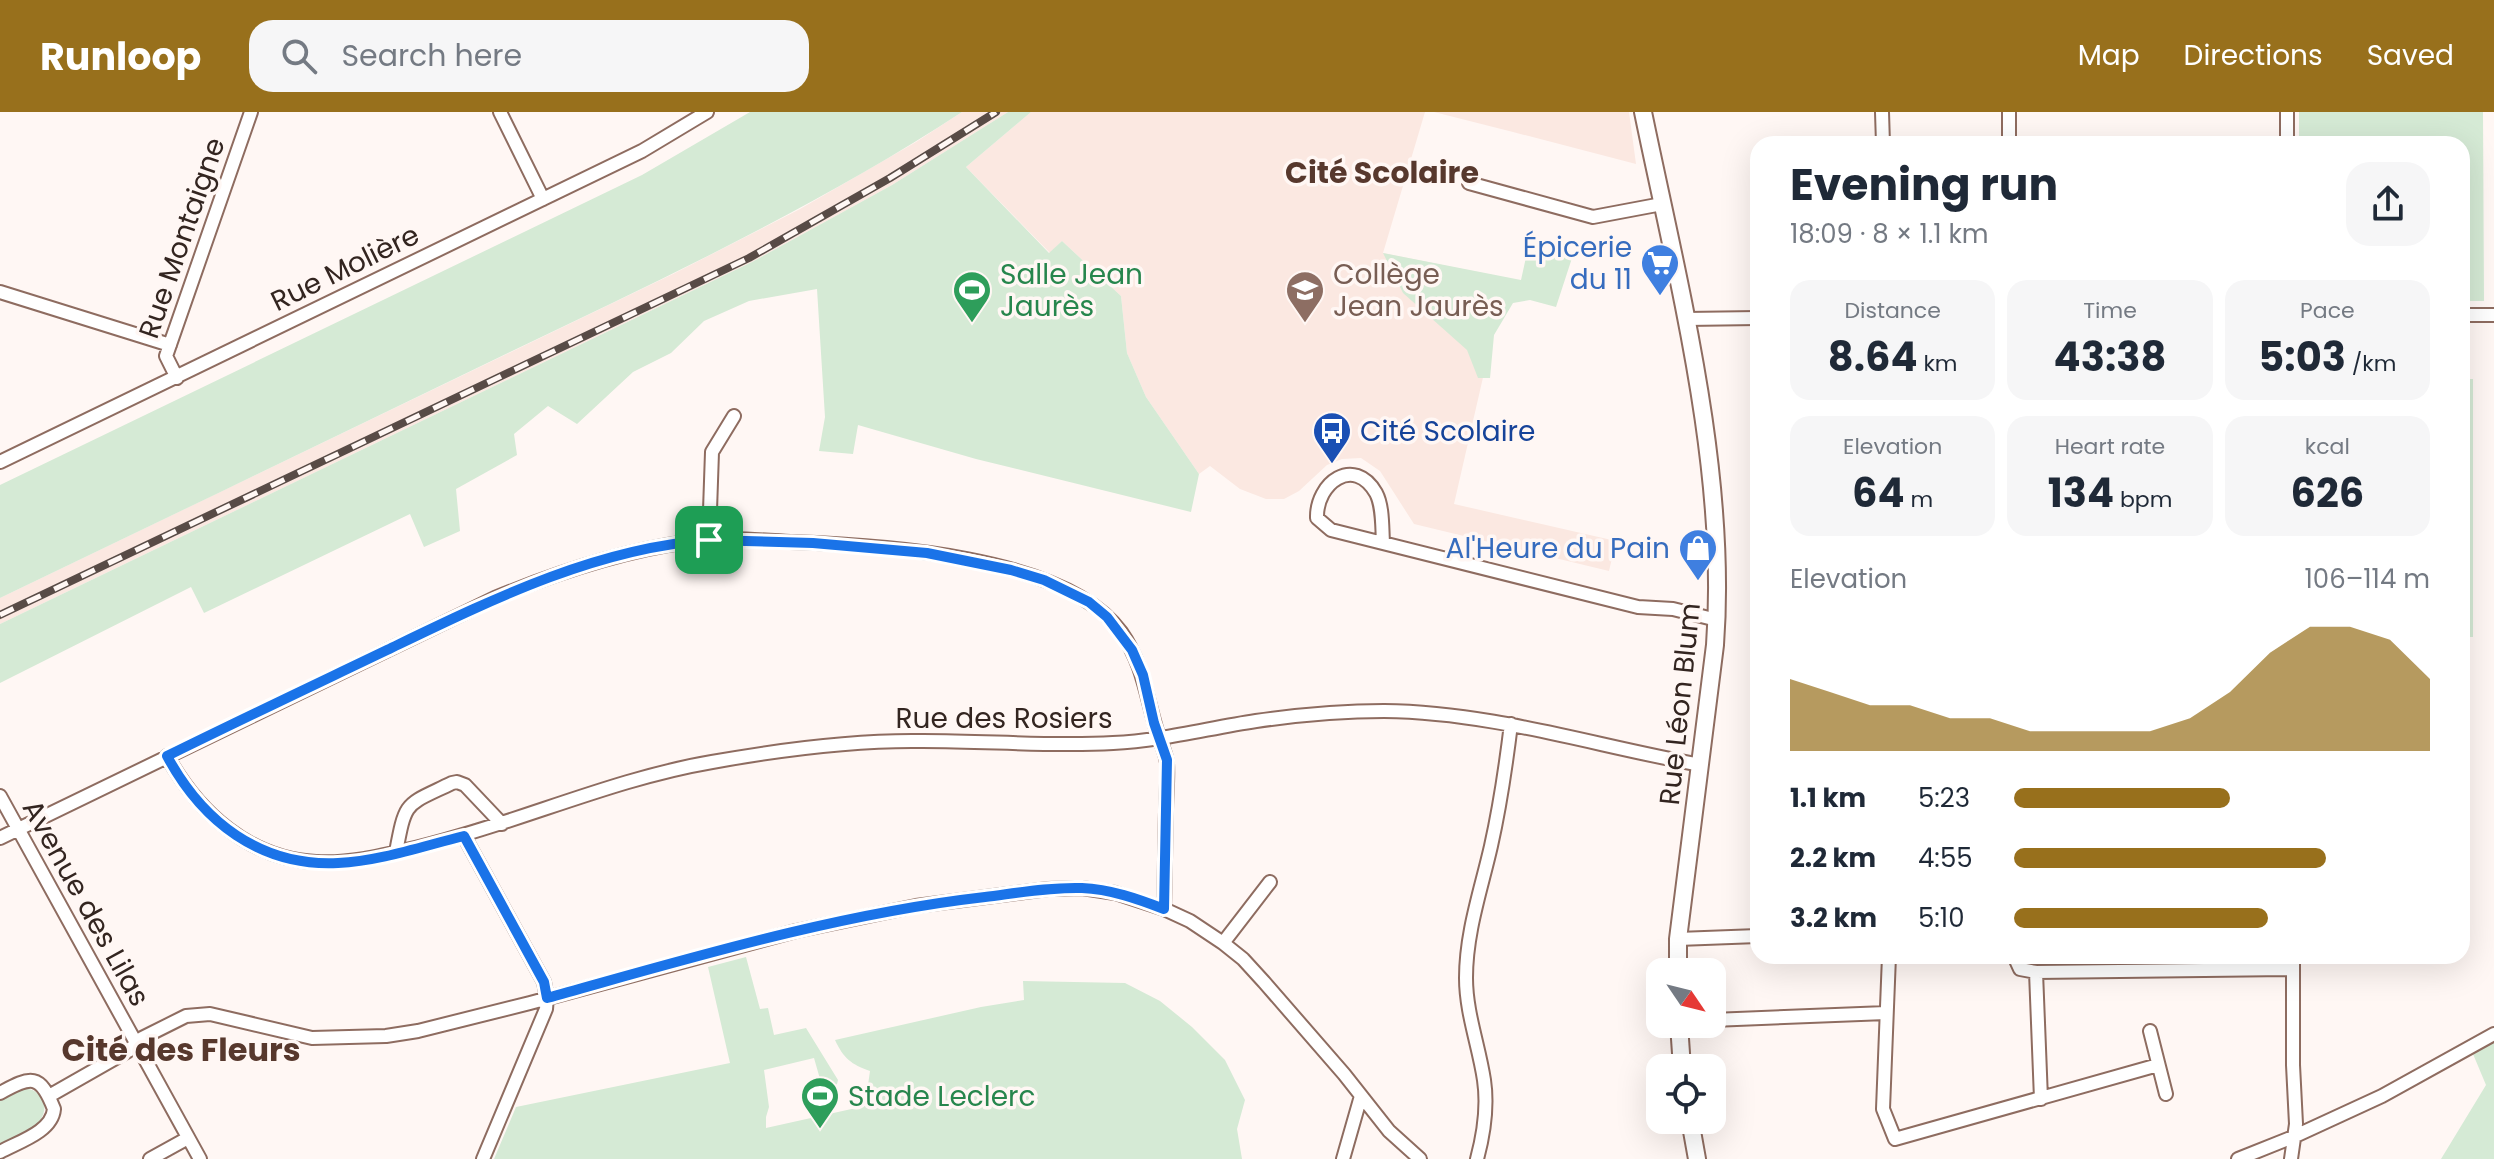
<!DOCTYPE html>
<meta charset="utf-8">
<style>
body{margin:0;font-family:Poppins,sans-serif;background:#f6f6f7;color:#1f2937;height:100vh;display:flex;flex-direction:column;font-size:30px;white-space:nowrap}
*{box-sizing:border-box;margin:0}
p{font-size:26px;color:#747a83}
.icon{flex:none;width:44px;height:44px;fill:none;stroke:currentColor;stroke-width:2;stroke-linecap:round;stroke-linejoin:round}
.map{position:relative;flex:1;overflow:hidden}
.panel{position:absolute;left:1750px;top:24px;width:720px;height:828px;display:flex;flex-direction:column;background:#fff;border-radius:24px;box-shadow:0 8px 32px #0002}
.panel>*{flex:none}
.needle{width:52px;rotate:125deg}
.buttons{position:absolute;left:1646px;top:846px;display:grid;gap:16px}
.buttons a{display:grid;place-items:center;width:80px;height:80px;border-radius:16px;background:#fff;box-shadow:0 8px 32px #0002;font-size:40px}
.pin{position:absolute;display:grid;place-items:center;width:68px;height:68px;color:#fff;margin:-34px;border-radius:16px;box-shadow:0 4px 12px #0006}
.round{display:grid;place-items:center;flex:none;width:84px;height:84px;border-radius:24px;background:#f6f6f7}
.overview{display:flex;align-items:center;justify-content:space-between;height:136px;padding:0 40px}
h1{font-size:44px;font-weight:700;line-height:60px}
.stats{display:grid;grid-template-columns:repeat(3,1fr);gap:12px;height:136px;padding:8px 40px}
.stats div{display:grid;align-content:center;border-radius:20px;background:#f6f6f7;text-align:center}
.stats b{font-size:40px;font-weight:700}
.stats small{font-size:22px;font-weight:400}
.stats p{font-size:22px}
.chart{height:224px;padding:16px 40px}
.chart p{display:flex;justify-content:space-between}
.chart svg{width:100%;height:144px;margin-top:8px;fill:#98701c;opacity:.7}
ul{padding:0 40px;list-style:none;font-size:26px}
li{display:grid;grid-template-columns:128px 96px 1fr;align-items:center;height:60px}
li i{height:20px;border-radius:10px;background:#98701c}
header{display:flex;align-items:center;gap:48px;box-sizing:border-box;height:112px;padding:0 40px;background:#98701c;color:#fff}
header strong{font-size:38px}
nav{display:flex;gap:44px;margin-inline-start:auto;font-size:28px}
.search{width:560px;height:72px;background:#f6f6f7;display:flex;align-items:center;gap:20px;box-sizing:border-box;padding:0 28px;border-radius:24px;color:#747a83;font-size:30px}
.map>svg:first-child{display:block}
</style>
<header>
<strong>Runloop</strong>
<div class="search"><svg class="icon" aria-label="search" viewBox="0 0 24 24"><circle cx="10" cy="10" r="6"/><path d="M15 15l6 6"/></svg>Search here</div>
<nav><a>Map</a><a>Directions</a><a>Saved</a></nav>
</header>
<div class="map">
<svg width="2494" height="1047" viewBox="0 0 2494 1047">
<rect width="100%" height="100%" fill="#fff7f4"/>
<path fill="#fbe8e1" d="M962,0h46l-116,73 -140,77 -752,362v-26l675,-325 125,-64 116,-67z
M1031,0h394l-42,141 114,23 -10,84 -33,144 162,37 -7,30 -195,-47 -34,-53 -19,-13 -19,1 -15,6 -28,26 -15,8h-18l-26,-10 -30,-23 -11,8 -53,-77 -19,-44 -6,-57 -59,-55 -12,12 -84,-86z
M1434,0h195l7,52 -123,-32z"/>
<path fill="#d5ead5" d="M750,0h212c-144,94 -299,167 -454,241 -170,82 -339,164 -508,245v-113l642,-310z
M1008,0h23l-65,55 83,86 13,-12 59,55 6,57 19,44 53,77 -8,38 -215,-53 -118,-34 -5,29 -34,-3 6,-34 -8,-128 -68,12 -45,20 -33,32 -38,19 -56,52 -29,-18 -34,28 3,21 -61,34 4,42 -36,16 -14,-33 -206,99 -13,-26 -191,96v-59l752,-362 140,-77z
M2299,0h184l1,189h-22v-157h-163z
M1528,136l44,10 -16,49 -26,-7 -17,3 -19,32 -4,43h-12l-11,-28 -64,-57 -20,-40 138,27z
M2462,267h11v258h-11z
M2462,550h8l-8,171z
M746,845l14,52 8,-1 6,27 32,-7 32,52 -1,4 -8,5 -2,-11 -7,1 -6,-21 -50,12 5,37 -3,10v11l99,-22 5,-35c-19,-7 -26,-12 -35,-31l146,-33 43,-7 -1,-19 102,2 35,18 32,26 33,33 20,40 -8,29 5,30h-748l22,-52 214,-44 -22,-96z
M2494,930v117h-53l45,-74 -13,-31z
M18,976c13,0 18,2 26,12 5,27 -24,35 -44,46v-48z"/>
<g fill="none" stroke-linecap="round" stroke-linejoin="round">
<g stroke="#8e6c60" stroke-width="16">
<path id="minor" d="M500,0l43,87
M1882,0l1,32
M2009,0v32
M2287,0v32
M1469,71l124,34 69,-13
M0,180l170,53
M2462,203h32
M1686,207l72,-1
M177,266l-11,-22 85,-244
M0,350l642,-311 65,-39
M709,428l3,-88 22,-36
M1383,430c-1,-15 0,-36 -7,-49 -22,-38 -60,-10 -59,25l14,12 307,77 35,2 44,11
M167,644c31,56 82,103 149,106 36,2 69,-7 103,-15 99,-24 193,-68 293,-85 67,-12 133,-21 200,-21 67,-1 134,6 201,2 48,-2 96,-15 143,-22 42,-6 86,-10 128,-10 108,1 211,35 317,54
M0,684l200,363
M464,724l80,146 3,16 -1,11 -63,150
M0,726l495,-240c61,-25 126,-47 192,-56 34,-5 69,-2 103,0 89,3 275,13 331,90 21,30 25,62 35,96 3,12 10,24 11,35 1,16 -1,33 -1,49 -1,32 -1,64 -2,97
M396,740c10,-53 9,-46 56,-69l5,-1 8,3 37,39
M1678,827l80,-3
M1223,831l47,-61
M1889,844l-6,153 12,30 263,-74
M2014,844l6,13 16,3 257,-3
M2036,860l5,127
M1712,908l174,-7
M2150,919l16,63
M0,981c31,-17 40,-20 54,16 -2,23 -36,33 -54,43
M49,984l79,-45 14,-13 44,-22 24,-2 102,24 74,-2 32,-5 112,-28 266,-72 120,-25 132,-17 34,-1 33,5 49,16 26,12 33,22 20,16 21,23 80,92 45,57 31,28
M150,1047l38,-21
M1343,1047l18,-63
M1477,1047c7,-26 11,-52 7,-79 -5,-34 -18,-67 -18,-102 0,-46 15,-88 25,-132 9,-40 15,-81 20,-122
M2238,1047l55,-22 89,-41 112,-62
M2291,1047l5,-35 -3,-59v-109"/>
</g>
<g stroke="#8e6c60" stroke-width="20">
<path id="tertiary" d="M1643,0c35,170 85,359 72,533l-37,294v33
M1679,912l3,44
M1690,1008l7,39"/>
</g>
<use href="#minor" stroke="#fff" stroke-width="12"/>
<use href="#tertiary" stroke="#fff" stroke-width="16"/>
<g stroke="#584b46" stroke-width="8">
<path id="rail" d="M0,503l749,-357 141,-80 106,-66"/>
</g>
<use href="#rail" stroke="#fff7f4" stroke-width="5" stroke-dasharray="15" stroke-linecap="butt"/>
</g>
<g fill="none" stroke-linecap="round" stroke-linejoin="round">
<g stroke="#fff" stroke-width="16">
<path id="route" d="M709,428l104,3 114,10 84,17 33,10 45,22 18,15 25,33 11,25 11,48 13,37 -3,149c-26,-10 -54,-20 -82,-21 -32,-1 -65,5 -97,9 -149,17 -294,61 -438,101l-3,-16 -80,-146c-41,10 -84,25 -126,27 -78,4 -136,-42 -171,-107 73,-36 147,-71 220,-106 102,-49 208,-102 322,-110z"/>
</g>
<use href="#route" stroke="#1a73e8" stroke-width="10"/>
</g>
<defs>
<g id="supermarket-pin" transform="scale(2)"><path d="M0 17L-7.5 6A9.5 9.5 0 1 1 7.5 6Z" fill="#3f7fe0" stroke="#fff7f4"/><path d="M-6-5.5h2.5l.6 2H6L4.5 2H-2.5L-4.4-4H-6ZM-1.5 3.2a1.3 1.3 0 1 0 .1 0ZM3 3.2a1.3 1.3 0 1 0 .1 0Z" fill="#fff"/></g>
<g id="stadium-pin" transform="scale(2)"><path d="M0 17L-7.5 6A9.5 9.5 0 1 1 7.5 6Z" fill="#2e9e5b" stroke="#fff7f4"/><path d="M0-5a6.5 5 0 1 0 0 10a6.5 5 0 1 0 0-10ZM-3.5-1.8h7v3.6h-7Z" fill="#fff"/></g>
<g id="school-pin" transform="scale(2)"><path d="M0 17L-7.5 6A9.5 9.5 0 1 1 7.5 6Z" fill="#8d6e63" stroke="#fff7f4"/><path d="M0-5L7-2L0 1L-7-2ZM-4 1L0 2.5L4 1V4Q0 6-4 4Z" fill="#fff"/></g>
<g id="bus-pin" transform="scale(2)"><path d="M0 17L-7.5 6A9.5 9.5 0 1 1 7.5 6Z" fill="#1a4fb4" stroke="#fff7f4"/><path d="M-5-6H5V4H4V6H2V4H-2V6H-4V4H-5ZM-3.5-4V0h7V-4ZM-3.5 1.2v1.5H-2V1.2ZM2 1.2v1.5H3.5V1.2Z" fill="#fff"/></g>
<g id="shop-pin" transform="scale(2)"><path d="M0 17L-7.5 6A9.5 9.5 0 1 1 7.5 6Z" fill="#3f7fe0" stroke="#fff7f4"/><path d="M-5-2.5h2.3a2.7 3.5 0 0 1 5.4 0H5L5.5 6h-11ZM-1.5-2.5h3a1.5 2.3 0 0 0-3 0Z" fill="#fff"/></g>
</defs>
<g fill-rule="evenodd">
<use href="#supermarket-pin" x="1660" y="151"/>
<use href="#stadium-pin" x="972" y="178"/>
<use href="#school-pin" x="1305" y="178"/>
<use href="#bus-pin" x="1332" y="319"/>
<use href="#shop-pin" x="1698" y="436"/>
<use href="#stadium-pin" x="820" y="984"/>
</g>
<g text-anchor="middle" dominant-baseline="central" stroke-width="7" stroke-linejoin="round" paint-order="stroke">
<g font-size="28" fill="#332520" stroke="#fff7f4">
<text transform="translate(182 126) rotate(-71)">Rue Montaigne</text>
<text transform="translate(345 156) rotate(-26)">Rue Molière</text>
<text transform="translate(1680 592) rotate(-84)">Rue Léon Blum</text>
<text x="1004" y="606">Rue des Rosiers</text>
<text transform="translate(86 791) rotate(61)">Avenue des Lilas</text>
</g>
<g font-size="28" fill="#366cbe" stroke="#fff7f4" text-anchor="end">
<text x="1632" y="135">Épicerie<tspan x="1632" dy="32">du 11</tspan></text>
<text x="1670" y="436">Al'Heure du Pain</text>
</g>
<g font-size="28" fill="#27864d" stroke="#fff7f4" text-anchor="start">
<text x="1000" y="162">Salle Jean<tspan x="1000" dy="32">Jaurès</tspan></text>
<text x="848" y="984">Stade Leclerc</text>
</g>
<g font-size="28" fill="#785e54" stroke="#fff7f4" text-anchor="start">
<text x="1333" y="162">Collège<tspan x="1333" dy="32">Jean Jaurès</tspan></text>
</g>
<g font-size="28" fill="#164399" stroke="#fff7f4" text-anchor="start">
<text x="1360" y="319">Cité Scolaire</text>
</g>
<g font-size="30" font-weight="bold" fill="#57382d" stroke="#fff7f4">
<text x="1382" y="60">Cité Scolaire</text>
</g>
<g font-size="32" font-weight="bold" fill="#57382d" stroke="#fff7f4">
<text x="181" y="937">Cité des Fleurs</text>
</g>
</g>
</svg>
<div class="buttons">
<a><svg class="needle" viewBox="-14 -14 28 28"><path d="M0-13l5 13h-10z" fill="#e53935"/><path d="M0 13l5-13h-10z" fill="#747a83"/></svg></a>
<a><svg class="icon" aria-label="locate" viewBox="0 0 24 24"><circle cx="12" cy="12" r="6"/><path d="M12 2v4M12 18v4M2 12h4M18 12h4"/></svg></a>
</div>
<div class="pin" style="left:709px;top:428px;background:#1e9e55"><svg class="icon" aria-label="arrive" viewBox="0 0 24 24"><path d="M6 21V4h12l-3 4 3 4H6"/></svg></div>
<section class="panel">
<div class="overview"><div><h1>Evening run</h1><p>18:09 · 8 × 1.1 km</p></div><a class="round"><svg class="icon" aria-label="share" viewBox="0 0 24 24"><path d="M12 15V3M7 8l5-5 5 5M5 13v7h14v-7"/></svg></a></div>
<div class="stats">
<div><p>Distance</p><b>8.64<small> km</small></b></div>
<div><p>Time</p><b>43:38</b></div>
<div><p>Pace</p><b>5:03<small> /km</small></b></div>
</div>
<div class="stats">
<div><p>Elevation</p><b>64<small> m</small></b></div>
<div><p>Heart rate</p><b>134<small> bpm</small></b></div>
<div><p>kcal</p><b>626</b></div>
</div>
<div class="chart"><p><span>Elevation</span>106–114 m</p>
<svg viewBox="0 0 160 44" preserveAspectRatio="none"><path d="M0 44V22L10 26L20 30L30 30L40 34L50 34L60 38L70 38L80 38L90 38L100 34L110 26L120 14L130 6L140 6L150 10L160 22V44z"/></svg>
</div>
<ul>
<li><b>1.1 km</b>5:23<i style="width:52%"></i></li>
<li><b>2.2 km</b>4:55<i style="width:75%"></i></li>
<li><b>3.2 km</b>5:10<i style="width:61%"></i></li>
</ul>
</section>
</div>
